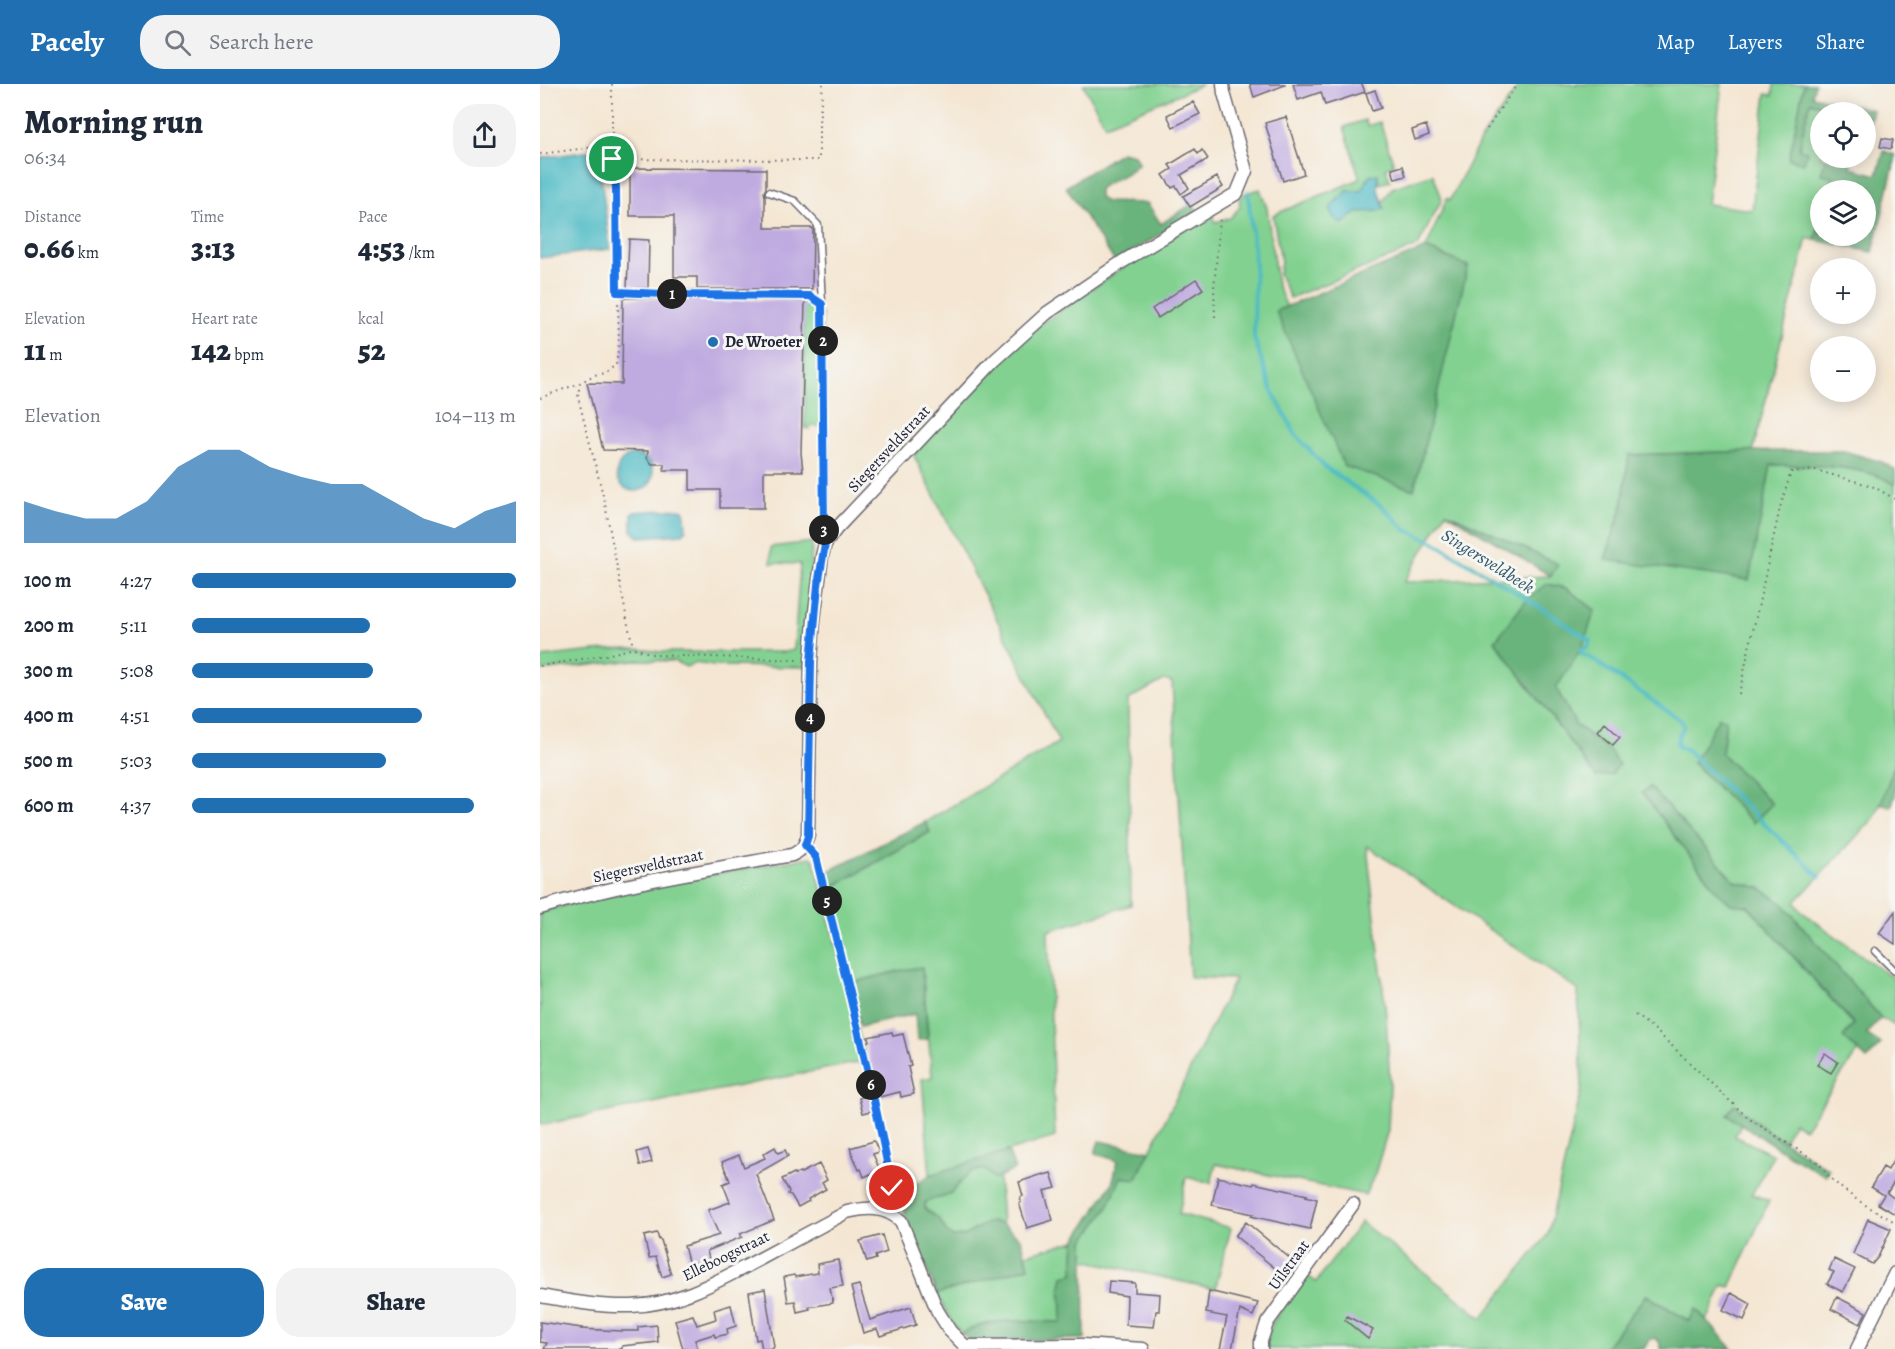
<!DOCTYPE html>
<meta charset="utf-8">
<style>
body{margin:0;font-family:Alegreya,serif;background:#f2f2f3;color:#1f2937;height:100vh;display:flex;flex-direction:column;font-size:22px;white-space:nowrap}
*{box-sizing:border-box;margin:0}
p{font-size:20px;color:#747a83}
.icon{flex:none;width:33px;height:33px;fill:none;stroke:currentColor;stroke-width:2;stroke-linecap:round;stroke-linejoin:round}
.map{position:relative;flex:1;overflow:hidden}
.panel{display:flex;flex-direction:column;background:#fff;width:540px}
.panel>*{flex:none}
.fabs{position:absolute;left:1270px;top:18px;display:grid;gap:12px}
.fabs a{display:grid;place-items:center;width:66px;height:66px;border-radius:50%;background:#fff;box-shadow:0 3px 15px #0003;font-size:30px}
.pin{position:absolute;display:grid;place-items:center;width:51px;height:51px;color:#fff;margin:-26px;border:3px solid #fff;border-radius:50%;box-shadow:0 2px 6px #0007}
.km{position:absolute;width:30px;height:30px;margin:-15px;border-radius:50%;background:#222;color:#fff;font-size:16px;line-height:30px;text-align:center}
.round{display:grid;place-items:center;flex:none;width:63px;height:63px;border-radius:24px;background:#f2f2f3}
.summary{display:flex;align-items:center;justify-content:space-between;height:102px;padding:0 24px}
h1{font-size:33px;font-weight:800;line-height:45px}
.metrics{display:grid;grid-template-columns:repeat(3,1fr);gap:9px;height:102px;padding:6px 24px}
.metrics div{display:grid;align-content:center}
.metrics b{font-size:30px;font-weight:800}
.metrics small{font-size:16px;font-weight:400}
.metrics p{font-size:16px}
.chart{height:168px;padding:12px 24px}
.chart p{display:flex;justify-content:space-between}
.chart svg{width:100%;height:108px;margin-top:6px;fill:#1f6fb2;opacity:.7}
.cta{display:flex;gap:12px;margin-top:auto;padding:12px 24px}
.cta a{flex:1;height:69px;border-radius:24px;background:#1f6fb2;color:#fff;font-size:24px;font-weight:800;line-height:69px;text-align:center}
.cta a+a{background:#f2f2f3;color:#1f2937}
ul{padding:0 24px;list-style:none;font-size:20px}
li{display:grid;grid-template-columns:96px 72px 1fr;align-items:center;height:45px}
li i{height:15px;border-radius:8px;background:#1f6fb2}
header{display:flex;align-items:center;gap:36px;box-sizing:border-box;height:84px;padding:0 30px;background:#1f6fb2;color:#fff}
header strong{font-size:28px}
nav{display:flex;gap:33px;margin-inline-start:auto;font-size:21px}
.search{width:420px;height:54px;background:#f2f2f3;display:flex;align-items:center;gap:15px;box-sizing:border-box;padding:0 21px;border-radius:24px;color:#747a83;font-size:22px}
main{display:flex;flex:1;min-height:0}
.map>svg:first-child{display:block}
</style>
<header>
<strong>Pacely</strong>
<div class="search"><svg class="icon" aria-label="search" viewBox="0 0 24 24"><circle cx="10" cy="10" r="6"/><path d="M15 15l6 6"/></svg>Search here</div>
<nav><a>Map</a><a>Layers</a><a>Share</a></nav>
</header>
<main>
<section class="panel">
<div class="summary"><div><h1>Morning run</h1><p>06:34</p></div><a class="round"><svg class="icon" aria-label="share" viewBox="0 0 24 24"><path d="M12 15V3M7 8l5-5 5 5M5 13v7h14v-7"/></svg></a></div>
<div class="metrics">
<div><p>Distance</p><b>0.66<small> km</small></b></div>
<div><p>Time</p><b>3:13</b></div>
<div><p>Pace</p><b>4:53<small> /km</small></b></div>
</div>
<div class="metrics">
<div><p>Elevation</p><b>11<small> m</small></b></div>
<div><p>Heart rate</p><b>142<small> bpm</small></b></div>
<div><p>kcal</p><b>52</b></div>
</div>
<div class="chart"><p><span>Elevation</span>104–113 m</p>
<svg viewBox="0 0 160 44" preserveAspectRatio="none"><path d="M0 44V27L10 31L20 34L30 34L40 27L50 13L60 6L70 6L80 13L90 17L100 20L110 20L120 27L130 34L140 38L150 31L160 27V44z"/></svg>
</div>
<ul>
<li><b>100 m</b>4:27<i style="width:100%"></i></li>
<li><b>200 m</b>5:11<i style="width:55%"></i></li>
<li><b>300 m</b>5:08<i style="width:56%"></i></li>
<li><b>400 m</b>4:51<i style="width:71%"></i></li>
<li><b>500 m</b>5:03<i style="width:60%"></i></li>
<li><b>600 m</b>4:37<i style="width:87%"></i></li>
</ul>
<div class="cta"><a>Save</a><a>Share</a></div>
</section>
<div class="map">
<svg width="1355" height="1265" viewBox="0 0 1355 1265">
<rect width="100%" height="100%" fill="#f6f6f2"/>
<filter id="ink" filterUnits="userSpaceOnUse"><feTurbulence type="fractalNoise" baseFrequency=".0167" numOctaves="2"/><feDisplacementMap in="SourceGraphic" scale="12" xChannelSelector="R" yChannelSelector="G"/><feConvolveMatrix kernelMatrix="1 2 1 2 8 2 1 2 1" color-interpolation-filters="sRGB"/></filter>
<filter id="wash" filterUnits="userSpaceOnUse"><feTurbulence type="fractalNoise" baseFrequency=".008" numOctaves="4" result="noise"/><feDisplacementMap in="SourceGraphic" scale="24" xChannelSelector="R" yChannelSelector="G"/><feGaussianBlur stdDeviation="1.35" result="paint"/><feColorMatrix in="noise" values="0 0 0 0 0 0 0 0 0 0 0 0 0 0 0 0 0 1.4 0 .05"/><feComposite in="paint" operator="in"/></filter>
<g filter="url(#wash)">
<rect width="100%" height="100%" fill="#f4e6d2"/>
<path fill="#82d191" stroke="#527a66" stroke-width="1.5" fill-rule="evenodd" d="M543,0h117l1,1 -96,40z
M980,0h202l-15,120 45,6 14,-116 7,1 1,-11h30l-15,75 10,-10 10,-47 32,7 -1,3h-19v46h5l-4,15 11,3 -4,14h-8v28l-6,22 -8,-2 -54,213 -124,4 -7,53 -17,51 143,21 23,-115c36,1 94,-2 124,20v278l-10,31 -11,24 -79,84 6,9 94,69v46l-14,-8 -98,-114 -23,-16 -25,-7 -85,-94 -8,6 73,96 16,15 17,2 106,119 -11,12 15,14 -53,77 -12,-5 -9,18 -17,-10 -33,-26 -7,10 14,9 -6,12 38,19 -21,39 17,7 -39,86 -7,-2 -16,36 -11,-12 -7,12 -43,-26 -42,54h-338c0,-28 26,-52 42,-73l8,6 45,-60 121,96 66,-84 34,-146 -4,-98 -211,-144 19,169 4,71 -2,44 -13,44 -10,21 -149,-31 -5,19 -25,-6 -7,37 52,14 -16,61 -131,-29v-19l23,-32 14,-32 15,2 99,-200 -45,-2 -18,-295 -8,-2 -36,20 3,205 -83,26 7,206 -125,38 -8,-96 10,-2 -10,-110 -19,3 -52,13 -24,-93 103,-58 -5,-10 134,-80 -146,-288 98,-104 31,-27 111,-76 59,-34 3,9 15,-4 10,-11 -1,-8 5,-5 16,-5 7,19 10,77 10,22 -10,4 191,-44 -42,-19 21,-50 3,2 31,-61zM906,428l111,52 -6,12 -147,6zM1026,504l14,11 -24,89 20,37 33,25 -13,27 -101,-136zM1186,636l-5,34 51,50 -79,-41z
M825,36l2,6 13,-4 14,43 -8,3 4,13 -11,3 -1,-10 -17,17h-14l-5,32 16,-11 26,-4 -2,-5 10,-15 41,-14 9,25 -24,47 -128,52 -11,-24 2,-12 -8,-47 87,-36 -16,-52z
M264,217c10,1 13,6 18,14v111h-13v3l-4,-1z
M272,458l-5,125 -93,-1 -19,-3 -9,4 -12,-6 -39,-1 -95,11v-14c38,-3 83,-13 120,-5h125l9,-2 6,-86 -29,-1v-16z
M271,773l3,3 52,201 -326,64v-213c89,-26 181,-38 271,-55z
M444,1085l10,10 5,-1 3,46 -8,-2 -30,14 -11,1 -6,-4 -4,-8 -18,-16v-6l7,-4 12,-2 8,-5 17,-19z
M535,1157l-2,33 -12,12 2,36c-33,0 -72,-7 -101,12l-9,-10 -16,-30 92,-27 -3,-13z"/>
<path fill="#69b37b" stroke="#466a5b" stroke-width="1.5" d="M1264,0h11l-3,12 61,14 -7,29v-27h-26l1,-3 -31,-7 -11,47 8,2 -3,12 -15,-4z
M1344,67l11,4v5l-22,92 -58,-12 6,-22v18h45v-46h-37l4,-14 -12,-2 5,-16h27l-2,10 26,7z
M581,68l13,3 5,8c-11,13 -27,15 -40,26v8l6,5 42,1 14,21 31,-20 6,7 -83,51 -49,-75z
M886,164l42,18 -54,224 -70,-24 -68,-155z
M1213,367h91l38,11 13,8v15c-30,-22 -88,-19 -124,-20l-22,115 -144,-20 17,-52 7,-53z
M906,428l112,52 -7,12z
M1007,500l19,4 29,22 -13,38 -26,40 20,37 33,25 10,15 -7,9 -16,3 -101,-136 32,-42z
M1179,633l7,3 -4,34 50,50 -19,19 -60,-60z
M1355,679v33l-4,11 -10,-4z
M1110,703l85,94 25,7 23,16 98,114 -15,16 15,10 -14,15 -24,-22 11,-13 -106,-118 -17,-2 -16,-15 -73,-96z
M385,738l5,10 -103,58 -4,-16z
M382,883l6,72 -11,1 -2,-26 -55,13 -9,-44 52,-13z
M1194,1020l33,27 62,38 -3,7 -37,-21 -62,-40z
M559,1057l51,10 -14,28 -15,-2 -14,32 -23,32 1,98 -114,2 -9,-7c29,-19 68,-12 100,-12l-1,-36 2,-10 10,-2 2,-33 37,-57 6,-23 -23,-8z
M468,1067l7,18 -16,9 -5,1 -10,-10 -15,4 -17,19 -8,5 -12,2 -7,4v6l14,10 8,14 6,4 11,-1 22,-13 8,-1 8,2 19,15 8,28 -92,27 -29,-70 -8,-30 30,-19z
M1106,1211l43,26 7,-12 37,40h-73v-6l-5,-5 -6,2 -5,9h-40z"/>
<path fill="#4cbac4" stroke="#376e80" stroke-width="1.5" d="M58,66l12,99 -70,9v-100z
M838,90v15l6,19 -5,3 -21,1 -16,12 -8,-6 -4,-8 3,-6 14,-13h14l9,-16z
M77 389a18 18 0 1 1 36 0a18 18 0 1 1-36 0Z
M139,425l4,1 2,5 1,15 -3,4 -44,3 -7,-6v-16l2,-3z"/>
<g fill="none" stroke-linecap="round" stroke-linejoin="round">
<path stroke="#4cbac4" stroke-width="4" d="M708,108l7,71 -1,75 18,53 24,44 29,32 58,40 23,23 26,11 92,56 66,43 -2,7 -6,2 -1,5 8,3 93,64 2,5 -5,9 -2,9 2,3 7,2 134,128"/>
</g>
<g id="blocks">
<path fill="#c0abe0" d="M710,0h35v1l-31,12z
M753,0h69l3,8 -40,13 -4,-13 -23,8z
M835,6l6,18 -9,3 -6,-18z
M653,18l7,12 -27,13 -6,-12z
M746,33l18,57 -21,7 -18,-58z
M886,41l3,10 -14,5 -3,-10z
M1342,54l11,2 -2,9 -11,-2z
M655,65l3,5 4,-4 6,9 -27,16 8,13 -8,6 -5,-8 -4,2 -9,-13 9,-6 -3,-4z
M863,82l3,10 -11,3 -3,-10z
M90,84l136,1v19l-2,4 1,4v32h48l-1,61h-115v-12h-23v-61h-44z
M677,93l6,10 -33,20 -7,-11z
M89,155l20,1 -1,48h-21z
M656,195l7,10 -45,29 -6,-9z
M87,214l178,3 -4,152 2,18h-39v37h-44v-18h-30v-20h-26v-6h-12l-5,-6 1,-7 -45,-1 -16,-67 35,1 1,-85z
M1065,639l15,14 -7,8 -15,-13z
M1355,827v33l-16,-11z
M352,948l1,4 10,-2 8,32 -3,1 6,27 -13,3 -1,-5 -21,5 -14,-55 4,-1 -1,-4z
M1285,969l13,9 -7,11 -14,-8z
M332,1011l4,15 -13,3 -4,-15z
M334,1057l5,11 -6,2 7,16 -16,7 -3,-8 -2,1 -9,-22z
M235,1063l3,6 7,-3 3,6 -32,18 18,46 -34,14 2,3 -35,14 2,8 -20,6 -5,-19 35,-11 -11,-25 22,-8 -7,-18 7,-3 -8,-19 17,-7 5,12 21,-9 -2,-4z
M108,1065l4,13 -12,3 -3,-13z
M1355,1073v23l-8,13 8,6v15l-17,-10 6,-9 -13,-8 12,-20 5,3z
M279,1080l8,16 -5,3 4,6 -18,10 1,2 -11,6 -7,-12 -3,-1 1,-3 -7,-12 12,-6 1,1 5,-2 1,1z
M511,1089l5,15 -12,3 9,29 -26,8 -8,-25 2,-1 -1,-5 3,-1 -4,-14 24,-8 1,1z
M678,1093l35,8 1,-2 53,12 -1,1 11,3 -7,30 -59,-13 2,-2 -41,-9z
M1328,1135l23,10 -13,28 -6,7 -19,-10z
M706,1138l52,43 -8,10 -6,-6 -3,4 -46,-37z
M117,1149l2,7h2l10,34 -9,3 -6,-20 -7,1 -5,-22z
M342,1151l5,17 -12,4 1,3 -9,3 -7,-21z
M1294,1175l21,10 -12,23 -16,-8 7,-12 -5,-2z
M298,1176l5,26 -13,2 3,15 -24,4 1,2 -13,3 -2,-11 -7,1 -4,-25 10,-2 1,2 23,-4 -1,-9z
M569,1197l26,2v9l25,2 -1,17h-3l-2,16 -28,-2 1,-29 -19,-3z
M319,1201l11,35 41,-13 5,18 -36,11 -3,-7 -14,4 -12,-46z
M225,1205l9,58 -2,2h-10l-2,-10 -4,1 -7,-48z
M669,1207l49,12 -5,13 -13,-6 -8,39h-12l7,-32 -21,-4z
M1191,1209l20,11 -7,16 -21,-10z
M1297,1213l29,15 -6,12 -29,-15z
M191,1221l5,21 -9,3 1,5 -13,3 -1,-3 -19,6 3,9h-15l-8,-29 18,-5 4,10 19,-6 -2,-9z
M807,1232l26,14 -5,9 -23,-19z
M0,1238l42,6 -1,1 41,2h16v-4l19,-2 1,17 -36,4v3h-78l3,-6 -7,-1z"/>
</g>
</g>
<g filter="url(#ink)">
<use href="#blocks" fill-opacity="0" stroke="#6c6770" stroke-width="1.5"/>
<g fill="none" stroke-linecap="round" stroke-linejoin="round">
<g stroke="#6c6770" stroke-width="9">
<path id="lane" d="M229,108l26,9 23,24 4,79 3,237
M82,209l188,3 12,8
M1335,867l20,20"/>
</g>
<g stroke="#6c6770" stroke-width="15">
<path id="street" d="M0,824c82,-25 168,-38 252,-53 10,-5 13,-9 16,-20l3,-174 3,-41 8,-64 3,-12 11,-15 158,-168 53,-48 75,-51 115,-69 9,-22 -22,-78 -1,-9
M0,1212c30,5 60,11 91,10 46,-1 87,-25 127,-46 30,-16 59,-32 89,-48 20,-5 38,-6 54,9l36,89 13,21 15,15
M425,1262l117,-1 61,4
M721,1265v-8l6,-18 86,-119
M1317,1265l38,-76"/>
</g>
<path stroke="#6c6770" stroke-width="2" stroke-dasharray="1.5 4.5" stroke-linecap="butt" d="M72,0v84l4,20 1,97
M947,45l30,-45
M0,70l72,-9
M72,75l207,1v-37l4,-39
M675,233l-1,-29 6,-70
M40,299l-2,14 26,102 24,126 5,21
M0,314l40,-15 14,-8 11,-2 11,-8 3,-22 -1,-41
M0,582l66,-11 28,-7 21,7 144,5
M1199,610l41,-186 11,-36 24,-2 57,16 23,13
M273,771l3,2c27,110 55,220 76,331l-5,11
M1095,931l19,14 94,89 71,45c18,28 48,43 76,59"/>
<use href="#lane" stroke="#fff" stroke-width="6"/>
<use href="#street" stroke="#fff" stroke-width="12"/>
</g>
</g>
<g fill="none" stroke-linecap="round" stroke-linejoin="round" filter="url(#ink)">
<g stroke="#fff" stroke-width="12">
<path id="route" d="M72,75l4,29 1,104 71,3 122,1 12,8 2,227 1,13 -7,41 -7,76 -3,175 -3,9 11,12c27,110 55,220 76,331"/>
</g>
<use href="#route" stroke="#1a73e8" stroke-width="8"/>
</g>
<circle fill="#1f6fb2" stroke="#f6f6f2" stroke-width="2" cx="173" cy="258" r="6"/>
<g text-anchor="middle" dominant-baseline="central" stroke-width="6" stroke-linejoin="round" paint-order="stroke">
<g font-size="16" font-weight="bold" fill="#22223b" stroke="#f6f6f2" text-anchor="start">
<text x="185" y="258">De Wroeter</text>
</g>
<g font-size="16" fill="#22223b" stroke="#f6f6f2">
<text transform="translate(349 365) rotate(-47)">Siegersveldstraat</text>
<text transform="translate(108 782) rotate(-12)">Siegersveldstraat</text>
<text transform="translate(186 1172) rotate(-26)">Elleboogstraat</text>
<text transform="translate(749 1181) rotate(-54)">Uilstraat</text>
</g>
<g font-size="18" font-style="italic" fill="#31576b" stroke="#f6f6f2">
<text transform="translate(948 477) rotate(32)">Singersveldbeek</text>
</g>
</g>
</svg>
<div class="fabs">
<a><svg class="icon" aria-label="locate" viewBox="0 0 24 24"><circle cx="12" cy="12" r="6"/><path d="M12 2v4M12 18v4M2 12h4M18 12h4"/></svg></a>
<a><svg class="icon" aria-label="layers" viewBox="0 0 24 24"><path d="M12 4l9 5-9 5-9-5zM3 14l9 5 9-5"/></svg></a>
<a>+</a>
<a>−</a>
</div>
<div class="pin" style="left:72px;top:75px;background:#1e9e55"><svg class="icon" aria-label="arrive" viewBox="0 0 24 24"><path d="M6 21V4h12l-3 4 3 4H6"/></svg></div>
<div class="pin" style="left:352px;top:1104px;background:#d93025"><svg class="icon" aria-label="check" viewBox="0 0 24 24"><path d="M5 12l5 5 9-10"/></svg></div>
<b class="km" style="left:132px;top:210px">1</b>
<b class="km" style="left:283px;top:257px">2</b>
<b class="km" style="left:284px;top:446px">3</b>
<b class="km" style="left:270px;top:634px">4</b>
<b class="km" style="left:287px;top:817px">5</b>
<b class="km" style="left:331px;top:1001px">6</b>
</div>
</main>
